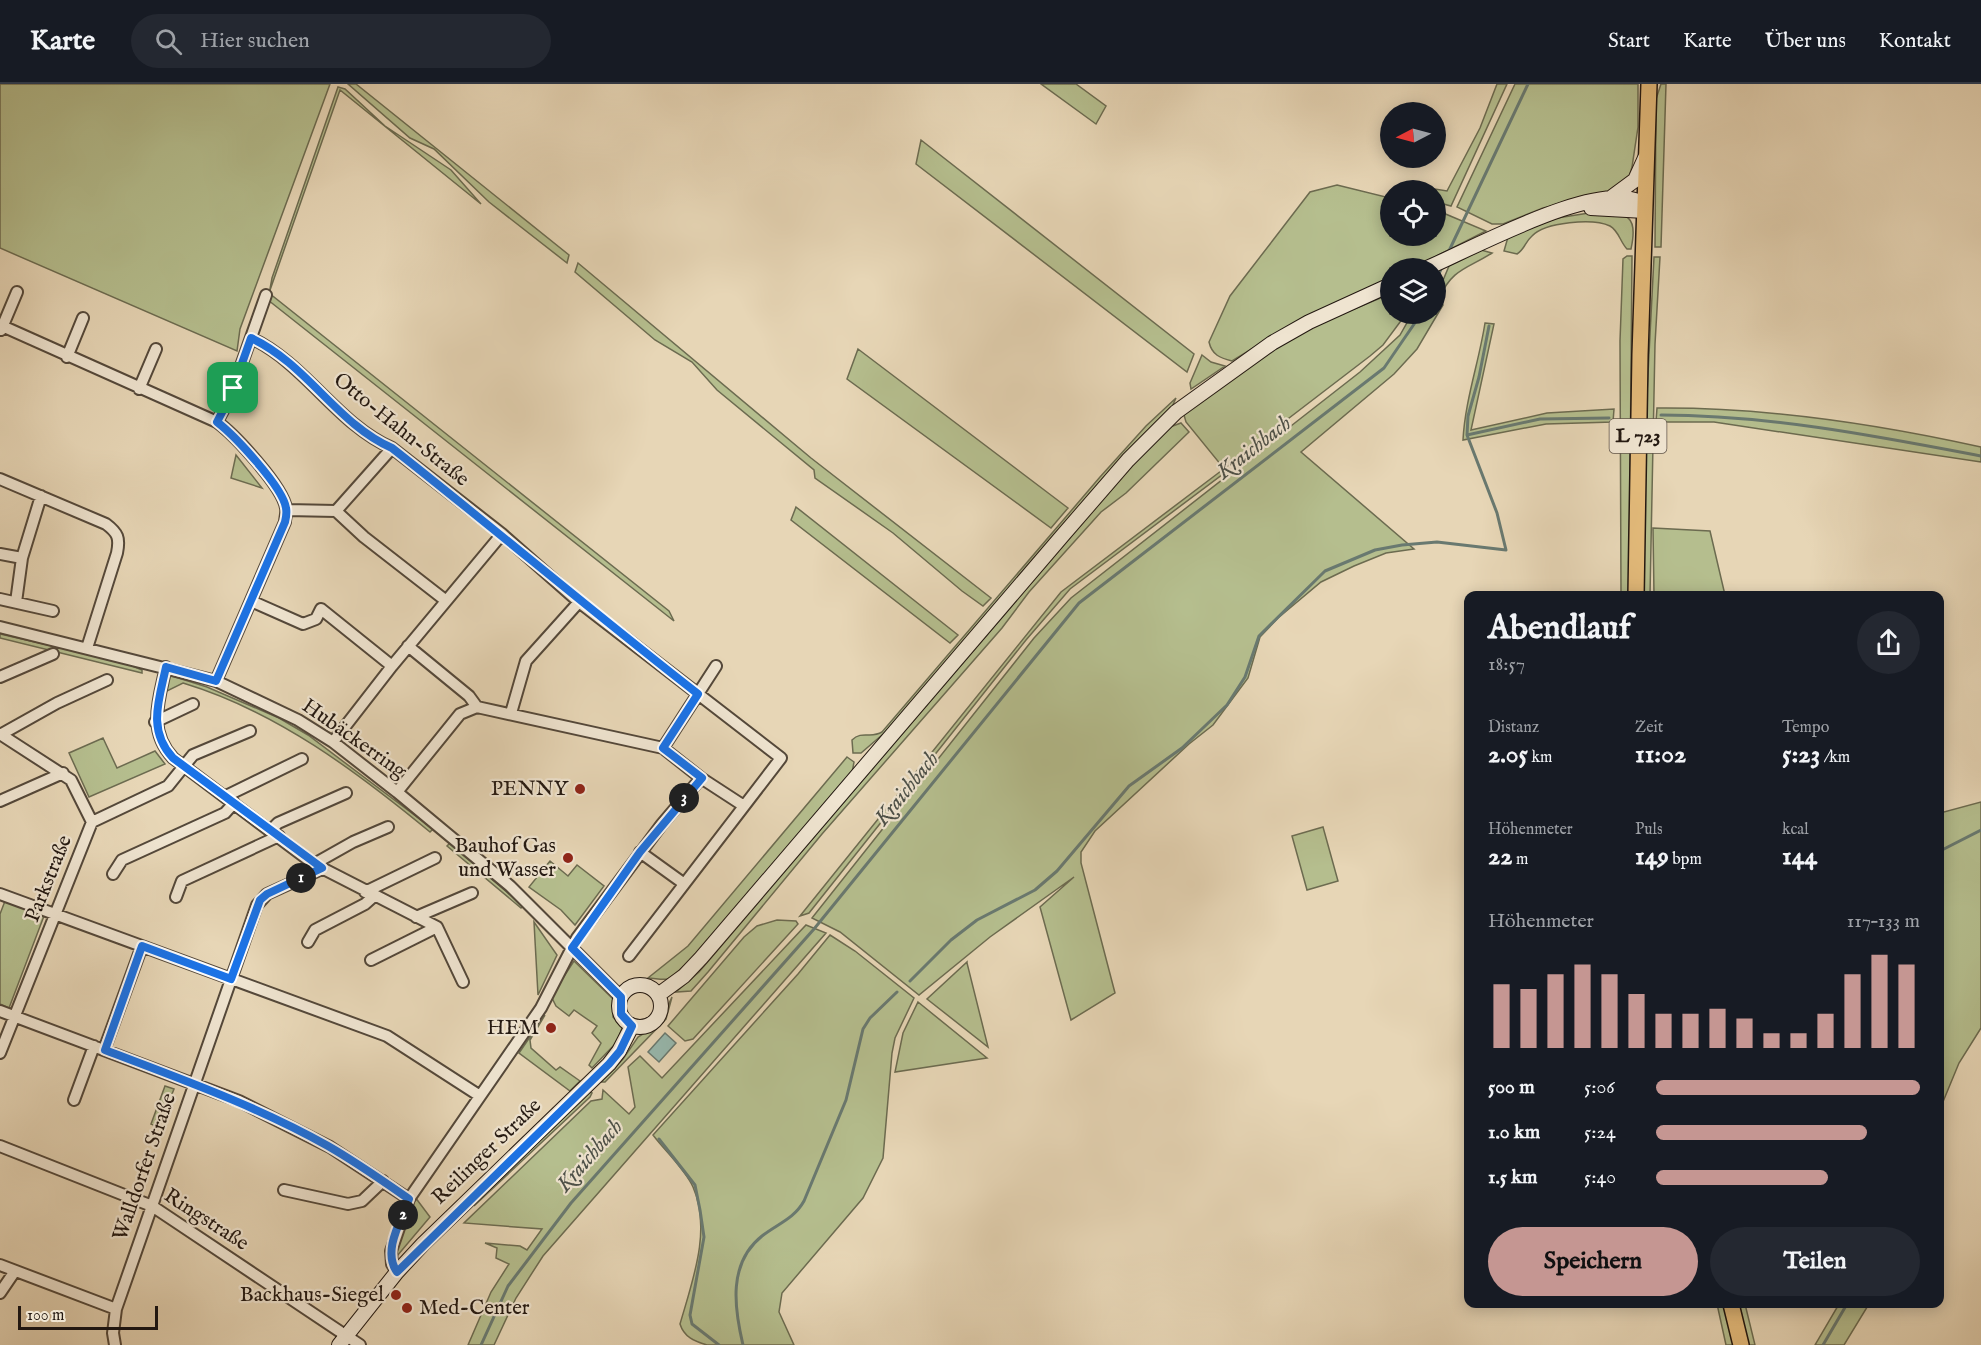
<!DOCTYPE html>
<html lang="de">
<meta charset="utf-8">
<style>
body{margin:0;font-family:"IM FELL English",serif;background:#242831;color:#f1f3f6;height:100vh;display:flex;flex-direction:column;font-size:22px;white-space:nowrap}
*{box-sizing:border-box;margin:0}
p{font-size:20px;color:#9ea1a6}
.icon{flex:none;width:33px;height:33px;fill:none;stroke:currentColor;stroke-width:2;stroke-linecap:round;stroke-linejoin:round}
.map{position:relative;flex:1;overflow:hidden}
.details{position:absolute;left:1464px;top:507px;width:480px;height:717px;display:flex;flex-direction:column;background:#171b24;border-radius:12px;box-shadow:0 3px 15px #0003}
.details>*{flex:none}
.needle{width:39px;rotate:264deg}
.tools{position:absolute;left:1380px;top:18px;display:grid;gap:12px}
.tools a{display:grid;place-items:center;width:66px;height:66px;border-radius:50%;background:#171b24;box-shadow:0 3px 15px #0003;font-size:30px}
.scale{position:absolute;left:18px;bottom:15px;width:140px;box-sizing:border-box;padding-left:6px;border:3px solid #231811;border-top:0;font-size:16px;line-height:21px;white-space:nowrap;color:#231811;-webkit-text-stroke:4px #efe4d0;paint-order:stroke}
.pin{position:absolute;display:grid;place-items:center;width:51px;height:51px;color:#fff;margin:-26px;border-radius:12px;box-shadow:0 3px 9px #0006}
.km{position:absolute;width:30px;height:30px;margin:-15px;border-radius:50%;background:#222;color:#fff;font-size:16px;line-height:30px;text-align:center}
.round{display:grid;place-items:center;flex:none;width:63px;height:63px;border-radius:32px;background:#242831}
.overview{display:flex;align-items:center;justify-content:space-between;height:102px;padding:0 24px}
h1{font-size:33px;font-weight:800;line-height:45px}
.figures{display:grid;grid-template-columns:repeat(3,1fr);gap:9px;height:102px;padding:6px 24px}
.figures div{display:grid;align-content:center}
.figures b{font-size:26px;font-weight:800}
.figures small{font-size:16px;font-weight:400}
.figures p{font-size:16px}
.chart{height:168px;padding:12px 24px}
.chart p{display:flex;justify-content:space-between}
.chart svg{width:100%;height:108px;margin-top:6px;stroke:#c59692;stroke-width:6}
.action{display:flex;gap:12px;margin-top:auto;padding:12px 24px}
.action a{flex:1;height:69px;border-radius:36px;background:#c59692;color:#111;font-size:24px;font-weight:800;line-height:69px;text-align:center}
.action a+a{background:#242831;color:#f1f3f6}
ul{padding:0 24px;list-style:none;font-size:20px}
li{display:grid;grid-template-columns:96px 72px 1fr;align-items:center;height:45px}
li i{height:15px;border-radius:8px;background:#c59692}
header{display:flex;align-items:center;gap:36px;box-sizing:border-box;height:84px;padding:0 30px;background:#171b24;border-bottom:2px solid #363941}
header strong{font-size:28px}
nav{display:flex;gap:33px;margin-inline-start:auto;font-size:21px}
.search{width:420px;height:54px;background:#242831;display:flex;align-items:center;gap:15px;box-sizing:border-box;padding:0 21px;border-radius:33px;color:#9ea1a6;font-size:22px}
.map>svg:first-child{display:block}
</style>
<header>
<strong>Karte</strong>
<div class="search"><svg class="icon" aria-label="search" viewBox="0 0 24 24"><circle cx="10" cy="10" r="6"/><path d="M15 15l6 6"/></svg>Hier suchen</div>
<nav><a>Start</a><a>Karte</a><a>Über uns</a><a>Kontakt</a></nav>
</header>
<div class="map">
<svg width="1981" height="1261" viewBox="0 0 1981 1261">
<rect width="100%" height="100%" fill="#e7d6b6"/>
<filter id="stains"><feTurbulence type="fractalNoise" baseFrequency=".00333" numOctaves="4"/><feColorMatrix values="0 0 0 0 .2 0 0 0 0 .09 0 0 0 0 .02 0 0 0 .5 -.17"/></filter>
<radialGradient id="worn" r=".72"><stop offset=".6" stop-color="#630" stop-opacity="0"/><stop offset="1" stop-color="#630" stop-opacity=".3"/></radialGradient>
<path fill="#b5be8e" stroke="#6c6b50" stroke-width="1.5" d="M0,0h330l-90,245 -3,22 -237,-103z
M348,0h8l213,171 -2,8 -78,-61 -55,-53 -24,-11z
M1041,0h35l30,22 -10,18z
M1497,0h10l-56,122 -15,-4v-12h-28l2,-5 37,6 33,-63z
M1515,0h123v43l-6,40 -4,13 -13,11 -72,17 -40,16h-11l-35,-17z
M1661,0h5l-5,163h-6l1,-148z
M338,3l7,2 40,37 66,44 30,34 -141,-114 -71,203 400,318 5,10 -406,-321 4,-22z
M921,56l273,214 -7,18 -271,-208z
M1337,101l53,13v38h46v-26l50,21 -73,37h-23v10l-89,41 -69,42c-12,-3 -20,-6 -23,-19l21,-46 80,-104z
M1589,129c32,2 51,-5 42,36h-4c-7,-7 -8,-18 -17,-23 -17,-8 -65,-4 -78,10 -7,6 -7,13 -15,18l-13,-3 4,-14 49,-19z
M1481,166l11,3c-25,16 -39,15 -53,45l-3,-1 13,-31z
M1627,172h5l-3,340 -8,-1 -1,-254 3,-82z
M1654,173h6l-5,87 -5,251 -8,1v-105z
M578,179l233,195 180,140 -8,8 -21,-15 -69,-58 -78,-55 -1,-8 -97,-80 -25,-28 -37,-22 -80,-68z
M1390,210v20h16l-23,31 -13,11 -120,92 2,3 -26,16 -5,-2 -35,-43 -2,-7 3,-3 84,-62 42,-24z
M1436,217l7,4 -26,44 -23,25 -93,78 113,97 -28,4 -32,13 -33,16 -43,36 -18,19 -12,41 -35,47 -24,19 -94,87 -14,21v11l34,130 -44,27 -31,-113 34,-30 -84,60 -71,58 -79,-63 -28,-14 222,-280 37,-40 289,-226 40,-37 12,-21h24z
M1485,239l9,1 -23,106 76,-17 67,-4 -1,13 -67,2 -83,16c2,-40 16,-78 22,-117z
M858,265l210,159 -17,20 -204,-149z
M1202,271l9,7 14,4 -34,23 -1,-6z
M1176,314l-5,11 -282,320 -28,24h-8l-1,-13c10,-10 19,-1 30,-8l218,-255 46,-51z
M1657,324c106,-1 220,16 324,39v15l-267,-40h-58z
M1181,339l8,9 -63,61 -25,19 -72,80 -27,36 -180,206 -114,138 -17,19 -15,1 23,-20 436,-511 35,-34z
M236,371l26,33 -31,-10z
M1221,387l2,3 -153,115 -44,51 -217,273 -9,3 261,-324z
M796,423l162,128 -8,8 -159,-123z
M1653,444l57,3 15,64h-71z
M0,550l123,28 19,8v3l-142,-35z
M169,591l38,12 72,31 29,17 125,94 -3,3c-74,-61 -154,-121 -247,-149l-16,8z
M103,654l14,30 38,-17 10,13 -76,33 -20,-44z
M847,673l7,5 -2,11c-24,28 -165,201 -185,206 -5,1 -13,-1 -19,-1l40,-32z
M1981,718v226l-22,35 -19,46v-296z
M1323,743l15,54 -31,9 -15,-54z
M450,759l73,63 -2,2 -74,-62z
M550,777l18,15 9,-11 27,21 -29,39 -14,-15 -32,-23z
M5,817l39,15 -35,92 -9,-4v-90z
M777,836l19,1 2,3 -105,115 -8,2 -17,-15 76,-89 13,-11z
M534,838l23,33 -19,40z
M806,841l20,8 -283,323 -27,42 -22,47h-26l23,-53 18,-28 -13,-6 1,-10 -12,-5 35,3 7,4 15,-21 -78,-6 127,-122 11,-2 1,-9 26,24 6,-7 -7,-40 12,-11 22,22z
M830,851l25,16 59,47 -19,40 -3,15 -9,105 -20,40 -81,95 -3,19 15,33h-87c-13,-4 -23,-8 -27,-21 12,-42 32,-94 13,-137 -8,-18 -28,-36 -40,-52l145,-161z
M574,877l39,38v18l9,11 -5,14 -25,26 -3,-3 12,-22 -9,-10 5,-7 -23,-16 -5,6 -13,-10 -5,-10z
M967,878v1l21,84 -61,-48z
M672,913l-6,22 -61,63h-4l22,-23 15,-22 21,-13z
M918,918l69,56 -92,14 8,-39z
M545,931l-15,25 1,8 25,22 4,-3 20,14 -10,10 -51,-38z
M165,1002l9,3 -15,38 -8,-3z
M589,1008l3,1 -2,4 -116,109z
M415,1113l15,20 -33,39 -2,-3z
M1717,1220h8l9,41h-8z
M1737,1220h8l10,41h-9z
M1839,1220h30l-25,41h-29z"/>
<path fill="#97b9af" stroke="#697970" stroke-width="1.5" d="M665,949l11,10 -17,19 -11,-10z"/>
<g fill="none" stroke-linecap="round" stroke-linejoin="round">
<path stroke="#697970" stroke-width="3" d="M1448,169l80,-169
M1436,196l6,-13
M1489,242l-10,51 -11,39 -1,19 73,-16 69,-1
M1661,331c107,0 215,21 320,41
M1940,767l41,-21
M910,897l41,-41 26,-20 58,-30 22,-19 72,-85 53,-38 45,-43 18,-28 14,-41 66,-65 50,-21 27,-5 35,-3 69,8 -9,-37 -30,-78
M659,1055l36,46 5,25 4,27 -14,78 2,9 27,21
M481,1261l27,-59 63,-83 243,-274 265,-326 305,-235 37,-54
M743,1261c-9,-38 -15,-82 19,-109 15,-12 32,-17 42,-35l42,-101 17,-71 7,-11 27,-26
M1823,1261l24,-41"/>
<g stroke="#54483a" stroke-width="14">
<path id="minor" d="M0,241l217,97c18,13 66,65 69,86 1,5 -1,10 -1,14l-69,159
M1,246l16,-38
M251,254c55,26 86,86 141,110l110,86 77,68 202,156 -152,198
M67,273l16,-39
M139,305l17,-40
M217,338l13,-25 36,-102
M0,395l106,45c12,9 14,14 11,29l-30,95
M287,426l49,1 56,-63
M336,427l28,26 81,63
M0,470l22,4
M0,515l53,12
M251,517l52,23 13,-5 5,-10 71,57
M16,518l6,-44 19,-62
M0,543l216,54 82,39 35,22 64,50 113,94 111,111
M408,562l61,50 8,11
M166,583c-7,33 -19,63 7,91l141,106 123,63 26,55
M0,593l53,-23
M511,629l15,-52 53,-59
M155,638l38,-18
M0,650l71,46 21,42
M0,651l57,-32 50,-23
M333,658l59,-76 110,-132
M663,664l53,-82
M701,694l43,28
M397,708l63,-78 17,-7 186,41 38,30 -39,46 -85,114 -36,70 -132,191 -18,52 1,13 5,8
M226,712l76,-37
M0,717l63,-28
M271,746l7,-7 68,-30
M640,768l43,31
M314,780l39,-22 35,-15
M113,790l9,-14 103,-47 9,-10
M365,808l70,-34
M0,810l387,142 93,60
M176,813l6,-16 97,-45
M416,833l56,-24
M308,858l7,-12 50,-26 9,-8
M371,876l66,-33
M0,927l239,90 91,46 79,52
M104,966l38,-104
M0,969l92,-231 76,-36 25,-31 57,-24
M74,1016l20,-54
M0,1062l152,60 208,139
M284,1106l64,14 14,-3 21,-20
M0,1181l116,44
M0,1209l15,-22
M115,1261l-2,-12 3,-24 141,-404 10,-11 55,-25"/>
</g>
<g stroke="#231811" stroke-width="16">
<path id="secondary" d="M1612,113l23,-17 10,-22
M1591,124l54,3
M1427,184c39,-16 183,-96 218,-62
M619 922a21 21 0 1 1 42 0a21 21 0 1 1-42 0Z
M658,911l26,-19 17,-18 362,-423 65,-75 48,-48 96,-69 37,-21 81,-37
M339,1261l58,-73 26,-28 186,-180 10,-13 13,-25"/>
</g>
<g stroke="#231811" stroke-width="18">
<path id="primary" d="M1636,512l4,-241 9,-271
M1731,1220l10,41"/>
</g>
<use href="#minor" stroke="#efe4d0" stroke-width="10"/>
<use href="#secondary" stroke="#efe4d0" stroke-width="14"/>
<use href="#primary" stroke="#e4bb7b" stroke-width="15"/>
</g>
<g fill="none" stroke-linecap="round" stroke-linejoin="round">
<g stroke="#fff" stroke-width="12">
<path id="route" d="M251,254c56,26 86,86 141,110 103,81 203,166 306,246l-35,54 39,30 -62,74 -68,96 49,49v17l11,12 -12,25 -11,13 -212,208c-15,-21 4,-51 12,-73 -26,-18 -53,-37 -81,-53 -71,-40 -147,-67 -223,-96l37,-104 89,33 29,-79 7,-6 55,-26 -149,-110c-26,-28 -14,-58 -7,-91l50,14 69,-159c1,-4 2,-9 1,-14 -3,-21 -52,-73 -69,-86l13,-25z"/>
</g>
<use href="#route" stroke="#1a73e8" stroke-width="8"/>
</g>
<g fill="#8f2418" stroke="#efe4d0" stroke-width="2">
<circle cx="580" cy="705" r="6"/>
<circle cx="568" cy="774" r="6"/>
<circle cx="551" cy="944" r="6"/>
<circle cx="396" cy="1211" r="6"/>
<circle cx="407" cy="1224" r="6"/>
</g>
<g text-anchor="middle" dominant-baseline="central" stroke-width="4.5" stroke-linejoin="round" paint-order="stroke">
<rect fill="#efe4d0" stroke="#60554a" stroke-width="1.5" x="1609.5" y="335" width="57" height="34" rx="4.5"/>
<g font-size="20" font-weight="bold" fill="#231811">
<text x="1638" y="352">L 723</text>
</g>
<g font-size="21" fill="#231811" stroke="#efe4d0">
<text transform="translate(401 346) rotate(39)">Otto-Hahn-Straße</text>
<text transform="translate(354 655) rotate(35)">Hubäckerring</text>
<text transform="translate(49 795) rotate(-68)">Parkstraße</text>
<text transform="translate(487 1068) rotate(-44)">Reilinger Straße</text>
<text transform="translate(145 1083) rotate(-71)">Walldorfer Straße</text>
<text transform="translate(206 1136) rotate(33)">Ringstraße</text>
</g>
<g font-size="21" fill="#231811" stroke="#efe4d0" text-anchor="end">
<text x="568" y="705">PENNY</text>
<text x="556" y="762">Bauhof Gas<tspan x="556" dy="24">und Wasser</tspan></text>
<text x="539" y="944">HEM</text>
<text x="384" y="1211">Backhaus-Siegel</text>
<text x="419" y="1224" text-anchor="start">Med-Center</text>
</g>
<g font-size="22" font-style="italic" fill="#4c5048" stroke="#efe4d0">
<text transform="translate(1254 364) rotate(-38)">Kraichbach</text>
<text transform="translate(907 705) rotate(-51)">Kraichbach</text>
<text transform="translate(590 1072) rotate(-49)">Kraichbach</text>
</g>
</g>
<rect width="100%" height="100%" filter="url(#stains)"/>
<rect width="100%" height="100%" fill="url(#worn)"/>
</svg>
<div class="tools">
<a><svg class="needle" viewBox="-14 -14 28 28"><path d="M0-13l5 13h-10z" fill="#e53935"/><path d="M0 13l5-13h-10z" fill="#9ea1a6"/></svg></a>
<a><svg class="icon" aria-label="locate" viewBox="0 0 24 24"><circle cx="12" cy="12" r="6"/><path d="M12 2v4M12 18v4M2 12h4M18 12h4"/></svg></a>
<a><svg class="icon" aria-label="layers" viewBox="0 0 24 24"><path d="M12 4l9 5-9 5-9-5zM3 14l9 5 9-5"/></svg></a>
</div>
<div class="scale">100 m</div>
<div class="pin" style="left:233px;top:304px;background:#1e9e55"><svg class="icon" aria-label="arrive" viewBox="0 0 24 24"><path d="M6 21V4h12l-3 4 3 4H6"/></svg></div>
<b class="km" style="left:301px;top:794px">1</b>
<b class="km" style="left:403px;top:1131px">2</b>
<b class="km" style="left:684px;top:714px">3</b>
<section class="details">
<div class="overview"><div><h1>Abendlauf</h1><p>18:57</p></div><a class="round"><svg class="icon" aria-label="share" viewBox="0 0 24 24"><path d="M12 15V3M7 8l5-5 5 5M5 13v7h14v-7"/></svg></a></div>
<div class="figures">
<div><p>Distanz</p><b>2.05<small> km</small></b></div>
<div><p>Zeit</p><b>11:02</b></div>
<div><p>Tempo</p><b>5:23<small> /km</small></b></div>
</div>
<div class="figures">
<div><p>Höhenmeter</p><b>22<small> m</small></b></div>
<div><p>Puls</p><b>149<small> bpm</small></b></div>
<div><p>kcal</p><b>144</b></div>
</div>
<div class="chart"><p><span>Höhenmeter</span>117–133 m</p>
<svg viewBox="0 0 160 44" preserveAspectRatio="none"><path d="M5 44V18M15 44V20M25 44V14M35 44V10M45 44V14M55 44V22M65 44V30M75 44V30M85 44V28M95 44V32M105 44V38M115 44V38M125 44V30M135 44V14M145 44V6M155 44V10"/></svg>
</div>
<ul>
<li><b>500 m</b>5:06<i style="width:100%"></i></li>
<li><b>1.0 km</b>5:24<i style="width:80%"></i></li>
<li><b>1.5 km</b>5:40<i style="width:65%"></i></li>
</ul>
<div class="action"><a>Speichern</a><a>Teilen</a></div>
</section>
</div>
